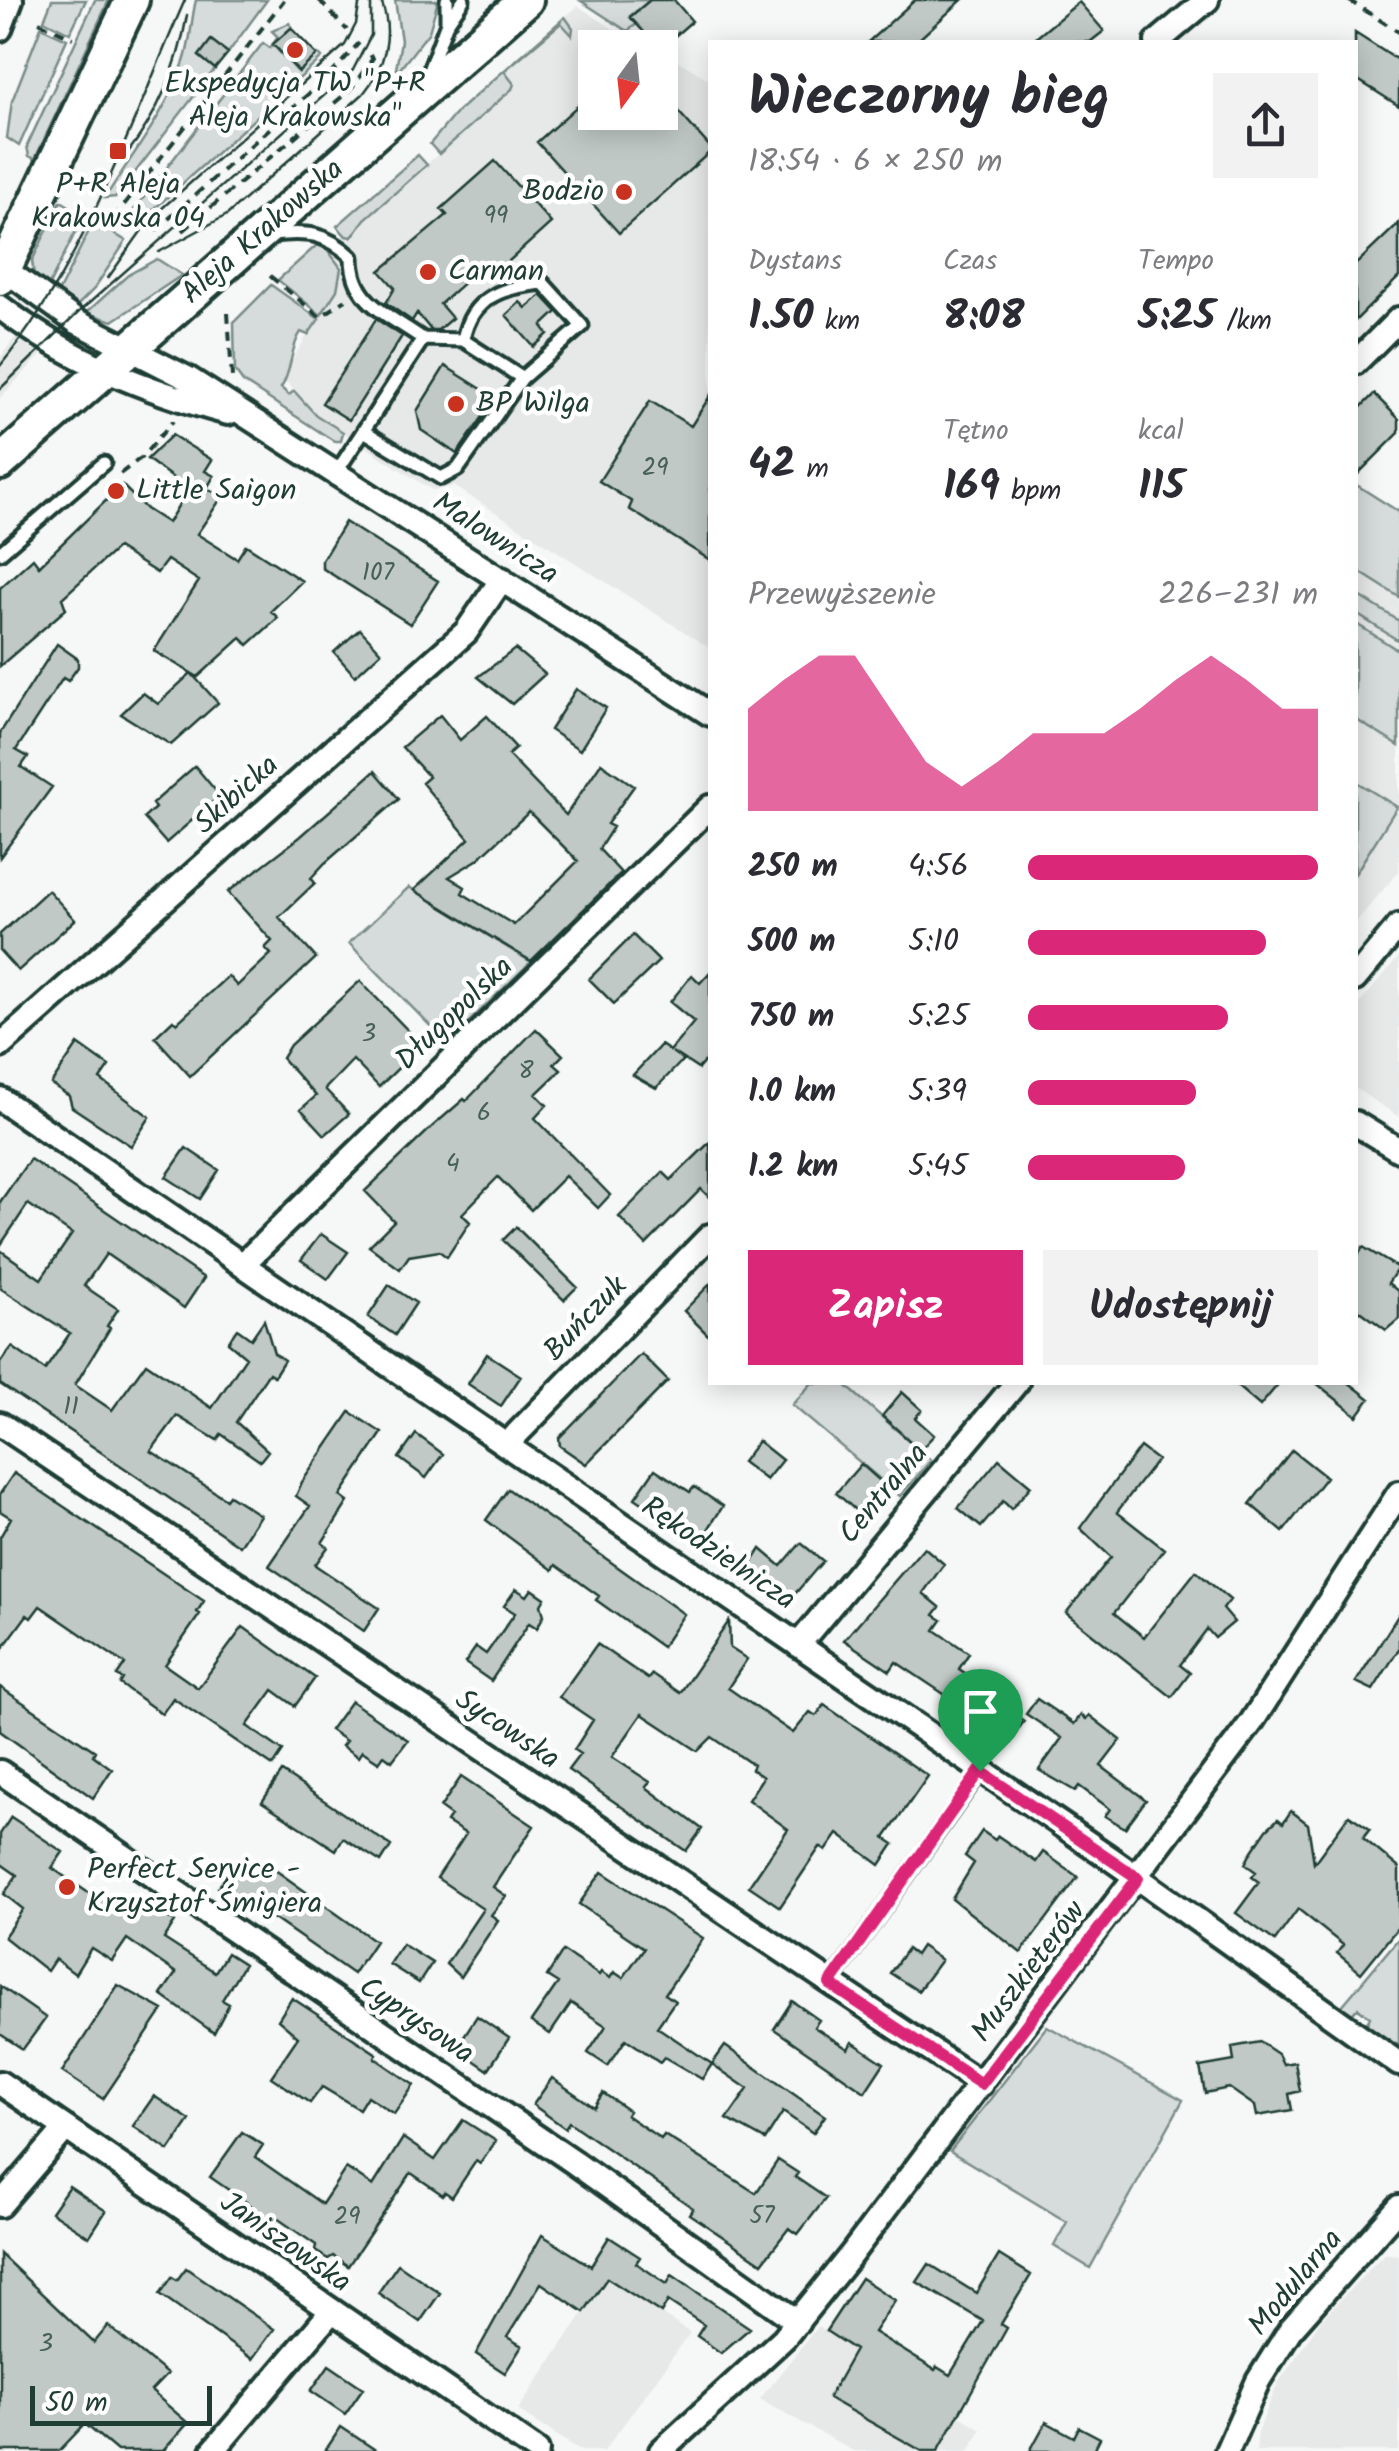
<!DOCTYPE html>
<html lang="pl">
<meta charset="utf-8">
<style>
body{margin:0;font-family:Kalam,sans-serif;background:#f2f2f3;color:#2b2b33;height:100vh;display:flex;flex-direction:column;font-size:38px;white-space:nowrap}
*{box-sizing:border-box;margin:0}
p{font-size:32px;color:#7c7c81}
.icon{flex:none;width:55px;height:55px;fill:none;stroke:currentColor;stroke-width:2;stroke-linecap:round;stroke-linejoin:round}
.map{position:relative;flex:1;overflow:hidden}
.drawer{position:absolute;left:708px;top:40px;width:650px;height:1345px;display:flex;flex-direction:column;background:#fff;border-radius:0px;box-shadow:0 5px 25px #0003}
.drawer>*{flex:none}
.needle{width:65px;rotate:195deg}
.buttons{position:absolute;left:578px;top:30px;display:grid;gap:20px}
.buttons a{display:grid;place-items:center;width:100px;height:100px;border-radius:0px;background:#fff;box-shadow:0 5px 25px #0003;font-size:50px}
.scale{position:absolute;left:30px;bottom:25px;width:182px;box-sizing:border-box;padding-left:10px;border:5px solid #1f3d34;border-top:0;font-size:28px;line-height:35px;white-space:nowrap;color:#1f3d34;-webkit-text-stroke:8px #fff;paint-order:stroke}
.pin{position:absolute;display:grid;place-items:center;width:85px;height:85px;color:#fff;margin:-102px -42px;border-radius:50% 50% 50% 0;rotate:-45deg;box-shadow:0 0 10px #0007}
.pin .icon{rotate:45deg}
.round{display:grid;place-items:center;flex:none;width:105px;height:105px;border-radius:0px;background:#f2f2f3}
.headline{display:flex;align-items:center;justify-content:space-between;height:170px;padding:0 40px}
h1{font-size:55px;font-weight:700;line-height:75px}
.figures{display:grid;grid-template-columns:repeat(3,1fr);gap:15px;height:170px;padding:10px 40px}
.figures div{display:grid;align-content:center}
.figures b{font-size:42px;font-weight:700}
.figures small{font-size:28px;font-weight:400}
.figures p{font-size:28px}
.chart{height:280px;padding:20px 40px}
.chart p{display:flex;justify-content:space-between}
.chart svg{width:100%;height:180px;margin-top:10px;fill:#db2777;opacity:.7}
.cta{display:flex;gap:20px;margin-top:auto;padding:20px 40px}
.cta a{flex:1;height:115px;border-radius:0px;background:#db2777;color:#fff;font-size:40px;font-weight:700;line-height:115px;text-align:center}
.cta a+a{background:#f2f2f3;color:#2b2b33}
ul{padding:0 40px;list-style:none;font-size:32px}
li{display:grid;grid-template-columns:160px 120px 1fr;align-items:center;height:75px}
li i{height:25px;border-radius:12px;background:#db2777}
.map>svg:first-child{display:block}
</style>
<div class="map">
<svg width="1399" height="2451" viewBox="0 0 1399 2451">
<rect width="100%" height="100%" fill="#f6f7f7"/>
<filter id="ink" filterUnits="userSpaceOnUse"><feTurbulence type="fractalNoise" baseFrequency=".01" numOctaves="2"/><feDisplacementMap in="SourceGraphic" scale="20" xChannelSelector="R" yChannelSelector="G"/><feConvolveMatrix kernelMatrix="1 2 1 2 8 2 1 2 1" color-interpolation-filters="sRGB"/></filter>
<g filter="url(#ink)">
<path fill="#e6e9e8" d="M578,6l43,28 16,-10 21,23 -63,1v64h65v-62l50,30v568l-256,-162 -22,4 -116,-75 -30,-34 -1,-9 56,-93 -1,-11 -13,-19 17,-14 8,2 13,-18 147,-130 1,-6 -9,-11 57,-49 10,11 2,-6 -8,-11z
M17,335l27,17 -44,46v-40z
M1355,569l44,28v274l-44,52z
M1399,957v160l-44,-29v-79z
M1384,2254l15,1v196h-143l2,-19 19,-47 44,-65z
M607,2278l83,55 -86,118h-23l-63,-41z
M817,2327l164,102 -12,22h-116l-93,-52z"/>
<path fill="#d6dcdb" stroke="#7a8c88" stroke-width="2.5" d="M52,0h34l-16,33 -26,-13z
M95,0h14l-74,159 -6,-3 -2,-10z
M196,0h71l-39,53 -17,-13 -12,16 16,13 -99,128 -11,1c28,-45 61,-85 79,-136 7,-20 7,-42 12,-62z
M395,0h41l1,4 -8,28 -30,38 -3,-1 5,-28z
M650,0l-20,16 7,8 -10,7 -46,-30z
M565,17l8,11 -1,7 -11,-12 -57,48 10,13 -2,5 -73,65 -9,-10 27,-32z
M289,23l3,4 -19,18 25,27 20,-18 4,4 -179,161 -9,-9 129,-167 7,5 8,-11 -6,-6z
M41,27l26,12 -48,107 -12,-8 5,-37z
M418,155l9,10 -62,54 -13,18 -6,-1 -9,-10z
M61,201l23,14 -37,74 -12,-8 -3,-20z
M94,221l32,20 -32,48 -18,18 -19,-12z
M317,245l10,4 14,19 -4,22 -16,25 -43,-35z
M157,259l25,16 -69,46 -27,-8 42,-38z
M271,285l48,34 -11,16 -7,-3c-11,15 -9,40 -20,56l8,7 5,-4 22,24 27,17 -2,9h-7l-91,-59 -8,-11 -1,-49z
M1355,484l44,28v85l-44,-28z
M1355,593l44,28v20l-44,-28z
M1355,623l44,28v95l-44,-27z
M1355,781l42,26 -42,67z
M409,887l122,75 -84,81 -98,-100z
M812,1383h31l88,77 -31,36 -108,-91z
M1399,1938v108l-33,-21 4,-8 -12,-9 -7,7 -10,-8z
M1047,2026l136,74 -93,168 -36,-22 13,-24 -117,-71z"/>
<path fill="#c0c9c6" stroke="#1f3d34" stroke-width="2.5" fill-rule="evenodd" d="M650,0h24l18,21 -32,28 -30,-32z
M915,0h47l-46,42h-48z
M1079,2l25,29 -14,11h-59z
M291,28l26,27 -18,17 -26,-28z
M1355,33l44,28v45l-44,-28z
M211,40l17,13 -13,16 -16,-13z
M595,90v22h65v-21l50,56v5l-91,81 -82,-91z
M495,161l56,62 -53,48 -10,-10 -48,43 12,14 -14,12h-7l-14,-17 -5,8 -26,-18 9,-15 -15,-17 67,-56 -6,-6z
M1399,223v54l-44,44v-56z
M541,295l16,17 -15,14 6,8 -14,13 -28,-32 14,-13 6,6z
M376,319l26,17 -53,84 -27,-17z
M445,366l51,32 -39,56 -36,-24 -4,-19z
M1374,394l25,25v14l-44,44v-64z
M710,396v164l-81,-51 3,-7 -33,-21 51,-80 41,25z
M172,435l40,25 -7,11 9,5 -7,12 15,9 -25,37 40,25 9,-14 56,36 -31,30 7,7 -30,27 -7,-7 -43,39 -44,-26 45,-70 -32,-21 -10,13 -40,-25 -55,50 4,11 -66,57v-78l33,-30 6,8 83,-81 24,24 22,14 20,-34 -41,-30z
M345,522l93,59 -28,43 -88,-56v-8z
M360,629l21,23 -26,24 -21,-24z
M57,644l21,15v8l-10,14 -5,-3 -47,72 12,7 -7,10 31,20 -52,70v-124z
M515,649l30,25 -33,30 -34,-27z
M191,673l27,30 -47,42 -50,-31 22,-21 15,11z
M576,689l30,19 -26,42 -30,-20z
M440,715l20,25 27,-24 29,32 -8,7 58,60 35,-52 33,23 -27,38 6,3 -14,22 22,24 -90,88 -117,-71 55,-51 -47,-56 7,-6 -27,-30zM529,812l49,49 -64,64 -52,-32 3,-6 -16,-10 28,-17z
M195,766l25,30 -54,47 -22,-25 11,-10 -3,-4z
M375,771l24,28 -75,65 -13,14 4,5 -36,34 37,41 -126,118 -35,-39 18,-17 4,3 51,-47 9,10 34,-32 -6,-6 7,-7 -44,-49 72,-55z
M48,890l27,30 -57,51 -18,-20v-17z
M633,935l26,26 -45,43 -25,-25z
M710,972v83l-12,14 -26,-17 11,8 -27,28 -23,-13 28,-30 9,6 24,-29 -24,-20 22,-27 8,8z
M360,981l62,64 -43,42 -26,-27 -28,29 24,25 -24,21 -24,-26 15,-13 -34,-38 8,-13z
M536,1029l27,26 -9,9 7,6 -25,24 11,11 -12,13 75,77 -12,13 -33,-32 -34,34 -33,-33 -36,37 8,8 -23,35 -8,-6 -30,5 -9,13 -31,-23 25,-25 -29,-30 68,-65 31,-27 2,2z
M78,1044l31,22 -9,13 50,38 -19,29 -59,-39 -3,-11 -18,-12z
M710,1142v56l-9,-9 -55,56 -27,-28 44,-45 8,8z
M186,1148l33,22 -19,29 -34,-22z
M30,1159l174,119 -20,30 -78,-54 -22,32 34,23 -11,17 3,2 -35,57 37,25 34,-47 66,45 34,-51 -18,-15 9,-13 14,10 13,-19 10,33 10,7 -10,16 -5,-3 -33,49 32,29 -8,10 -39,-27 -4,6 -40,-24 -26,35 75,48 3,-4 31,20 -20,31 -240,-162v-21l12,-16 33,23 25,-37 -70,-45v-38l41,29 31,-45 -44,-30 -28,42v-44z
M516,1227l61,60 -13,13 -61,-60z
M321,1234l27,18 -20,27 -27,-19z
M1363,1247l35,21 -10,15 11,9v27l-13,11 -31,-23v-47z
M710,1284v53l-26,-26z
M389,1285l27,18 -21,32 -27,-18z
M487,1354l34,22 -20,30 -33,-22z
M641,1354l27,27 -82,83 -26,-18 -1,-8z
M1232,1382h48l-20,24z
M1315,1382h33l22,17 -13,17z
M902,1392l20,18 -7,8 19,17 -14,15 -38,-34z
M350,1412l32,21 -42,63 8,6 -26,41 6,4 -13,18 64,43 -15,23 -95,-65 41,-60 -14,-10 6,-14z
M416,1434l27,20 -17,24 -27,-20z
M758,1441l24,19 -16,20 -24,-18z
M1140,1447l17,13 -40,52 47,37 -50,64 30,24 52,-66 34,29 -7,9 11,13 -19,16 -8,-9 -27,36 10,8 -18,24 -106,-84 45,-56 -31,-29z
M1292,1450l34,27 -43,55 -33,-28z
M999,1459l32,27 -20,23 -8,-8 -22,26 -23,-19z
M861,1464l26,23 -25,29 -26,-23z
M655,1469l35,23 4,-5 29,19 -21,33 -6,-4 -2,3 -59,-40z
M14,1473l190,128 -7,11 3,2 -35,51 33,23 45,-61 72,51 -20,28 -22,-16 -26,36 36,25 -10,15 -100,-68 -11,16 -42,-30 3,-5 -6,-3 8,-12 -85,-58 -9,12 -4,-3 -27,37v-115l11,-19 -11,-7v-17z
M508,1489l176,125 -22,33 -66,-47 3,-4 -43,-31 -3,5 -67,-50z
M801,1543l22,18 -35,41 -43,-28 16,-25 20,17z
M924,1547l20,17 -21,29 17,14 -6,8 8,5 -7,10 34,23 -10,16 35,24 -4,5 34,23 -19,27 -64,-43 6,-9 -51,-34 -6,9 -46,-31z
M516,1589l11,7 5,-7 13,9 -4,7 3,10 -7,13 -8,-5 -38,58 -26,-18 11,-16 10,7 29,-41 -11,-7z
M1399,1614v35l-26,41 -17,-8z
M729,1621l1,27 17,11 -19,29 65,45 17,-21 6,4 8,-11 104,71 -43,62 9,6 -14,21 -42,-31 -12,17 -6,-4 -40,60 -31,-21 39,-57 -40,-29 15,-23 -12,-8 2,-4 -41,-28 -14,14 -56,-37 -30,43 38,25 -4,5 56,42 -16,22 -118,-81 12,-16 -6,-4 19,-30 -34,-23 38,-53 51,35 4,-5 28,19z
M0,1687l95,64 -2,4 19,14 -19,29 -93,-67z
M1037,1699l37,25 7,-9 5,4 3,-4 32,25 -20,26 45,34 -21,28 -20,-12 5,-7 -31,-23 -4,5 -36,-21 23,-32 -36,-24z
M351,1701l57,39 -16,21 -8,-6 -5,7 -17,-11 -4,6 -16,-11 4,-5 -16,-11z
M282,1772l109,74 -10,16 -38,-24 -7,12 -74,-48z
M461,1777l73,49 -41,61 13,9 -15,19 7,5 -38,57 -14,-13 37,-55 -46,-31 29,-44 -19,-12 4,-6 -11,-8z
M1291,1811l17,13 6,39 35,-48 21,14 -7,9 36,30v58l-38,47 -24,-20 6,-8 -45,-36 -23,32 -39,-28 23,-31 -7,-5 4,-5 -11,-8 7,-13 15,-22 11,-10 5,4z
M11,1817l52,35 -11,16 41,28 3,-5 33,22 10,-15 36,24 -11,17 51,33 12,-19 17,11 -22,36 7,4 -15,29 -53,-38 15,-22 -49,-34 -15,22 -21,-13 -16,26 -20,-15 -8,12 -43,-34 19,-28 -19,-15 13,-19 -17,-12v-29z
M982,1831l13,9 3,-4 38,26 7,-10 35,25 -57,76 -69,-54 22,-36 -9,-7z
M238,1858l27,18 6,-9 104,74 -22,33 -79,-55 -14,-2 -42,-29z
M602,1872l101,66 -38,56 10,7 -18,26 55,37 -10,15 -38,-22 -4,5 -34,-23 -18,27 -20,-13 18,-27 -35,-23 -21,31 -19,-12 27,-39 -11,-7 16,-25 36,24 2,-3 9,6 4,-6 9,6 21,-30 -65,-44z
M402,1944l30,19 -13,20 -30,-19z
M921,1946l20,14 -23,31 -28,-18 17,-24 8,6z
M118,1985l45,25 -60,89 -41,-27z
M0,1986l46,32 -23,31 -23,-15z
M292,1998l85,56 -2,4 39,27 -20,29 -27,-18 -8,13 -37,-22 -12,16 -39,-26 27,-40 -20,-17z
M792,2001l27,19 -5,7 34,22 4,-7 32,21 -19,29 -91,-63z
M477,2016l32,22 -21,32 -32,-22z
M1260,2042l18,12 5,10 12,-2 5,29 -11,3 3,16 -35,6 -2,-10 -26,-18 -24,5 -5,-26 34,-6 -2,-14z
M725,2046l100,70 -12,17 -30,-21 -18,28 -38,-21 21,-30 -36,-25z
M552,2078l42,29 9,-14 26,18 -3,4 35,24 3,-4 92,58 22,-33 20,13 -3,4 31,21 -28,36 -9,-6 -27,35 -73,-49 4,-6 -124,-86 -4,6 -32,-23z
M154,2096l36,24 -21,31 -36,-25z
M463,2120l33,21 -16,23 -4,-3 -24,36 -7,-5 -2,3 -32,-22 -63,93 -15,-10 -5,3 -13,-8 1,-6 -39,-27 -2,4 -65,-45 32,-45 21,13 -8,12 67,47 24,-36 27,18 30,-48 32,22z
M69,2186l37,25 -17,26 -38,-25z
M542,2235l49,31 18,-29 31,20 -4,6 31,21 5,-9 78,53 -29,25 -24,-17 7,-11 -36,-24 -7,12 -54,-35 -23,34 -43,-29 -34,54 15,9 -17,27 -29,-19z
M0,2254l94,89 14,-17 59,48 -16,17 37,32 -25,28h-46l-32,-27 -26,27h-59z
M999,2255l32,20 -30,49 6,4 -69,123h-16l-94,-53 27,-48 -29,-19 35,-53 34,22 -21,32 61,38 2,-3 13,8 33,-54 -66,-39 12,-18 47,29z
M398,2264l42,29 -20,29 -42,-29z
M186,2268l88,61 -22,30 -92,-65 12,-17 5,3z
M329,2365l34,23 -18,26 -34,-23z
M1046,2422l28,15 5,-10 21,11 -5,10 5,3h-70z
M341,2427l36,24h-52z"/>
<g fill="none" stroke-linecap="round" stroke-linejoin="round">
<g stroke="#1f3d34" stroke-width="19">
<path id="lane" d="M447,0v21
M428,73l18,-48 17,-25
M271,235c35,-4 54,-3 81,22 0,46 36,57 71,82l-87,134
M423,339l40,1 59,38 60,-52 -39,-43c-39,4 -72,13 -80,57
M364,431l77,47 17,-9 64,-91
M0,553l104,-90
M830,1984l151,-213"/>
</g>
<g stroke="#1f3d34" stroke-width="30">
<path id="street" d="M0,29l11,-29
M1157,42l50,-42
M0,266l77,56 112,57 521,335
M0,307c69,53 144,83 228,106
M1355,363l44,-44
M1355,979l44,-53
M0,1046l466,-414 36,-53
M0,1099l1110,759 289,206
M1355,1123l44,27
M242,1265l468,-458
M0,1424l981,660
M506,1445l204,-209
M798,1645l219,-263
M0,1772l575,391 223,159
M0,2083l537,368
M0,2205l66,-77
M213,2451l118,-139
M661,2451l123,-113 66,-82 401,-533 148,-230
M1227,2451l31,-70 32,-51 109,-123"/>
</g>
<g stroke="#1f3d34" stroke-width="40">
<path id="secondary" d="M0,278l132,-278
M0,463l526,-463"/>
</g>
<path stroke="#1f3d34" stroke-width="4" stroke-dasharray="10 8" stroke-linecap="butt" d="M319,0l28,30
M1348,0l51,32
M39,22l34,16
M113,219l171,-219
M155,231l179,-160 25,-28
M183,231l167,-141 23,-32 -3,-3
M270,276l50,41 26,-17
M228,313l4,64
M120,474l22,-17 31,-36"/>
<use href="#lane" stroke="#fff" stroke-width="11"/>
<use href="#street" stroke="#fff" stroke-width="22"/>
<use href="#secondary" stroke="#fff" stroke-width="32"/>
<path stroke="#1f3d34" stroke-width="2.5" d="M126,155c33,-42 52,-88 61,-140
M159,252l68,-37 136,-121c22,-27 31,-60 18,-93
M108,278l42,-59 195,-174 11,-21 4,-24
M0,366c84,-101 132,-246 185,-366
M0,389l79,-77 274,-242 18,-35v-35"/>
</g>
</g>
<g fill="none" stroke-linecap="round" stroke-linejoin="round" filter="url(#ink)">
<g stroke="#fff" stroke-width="20">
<path id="route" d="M980,1771l158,107 -157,206 -151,-100z"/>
</g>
<use href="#route" stroke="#db2777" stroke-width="12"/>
</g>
<g fill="#c8321e" stroke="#fff" stroke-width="4">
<circle cx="295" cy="50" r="10"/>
<rect x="108" y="141" width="20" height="20" rx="5"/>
<circle cx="624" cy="192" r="10"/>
<circle cx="428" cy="272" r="10"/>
<circle cx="456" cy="404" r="10"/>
<circle cx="116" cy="491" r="10"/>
<circle cx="67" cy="1887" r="10"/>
</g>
<g text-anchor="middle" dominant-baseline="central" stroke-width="9" stroke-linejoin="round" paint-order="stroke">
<g font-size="25" fill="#476058">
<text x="496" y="216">99</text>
<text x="655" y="468">29</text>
<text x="378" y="573">107</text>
<text x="369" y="1034">3</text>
<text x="526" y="1071">8</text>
<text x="484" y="1113">6</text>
<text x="453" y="1164">4</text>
<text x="71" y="1407">11</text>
<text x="762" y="2216">57</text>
<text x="347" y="2217">29</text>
<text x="46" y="2344">3</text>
</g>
<g font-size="30" fill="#1f3d34" stroke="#fff" text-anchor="start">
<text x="295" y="84" text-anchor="middle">Ekspedycja TW "P+R<tspan x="295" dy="34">Aleja Krakowska"</tspan></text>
<text x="118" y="185" text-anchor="middle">P+R Aleja<tspan x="118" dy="34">Krakowska 04</tspan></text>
<text x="604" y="192" text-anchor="end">Bodzio</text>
<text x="448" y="272">Carman</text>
<text x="476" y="404">BP Wilga</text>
<text x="136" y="491">Little Saigon</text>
<text x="87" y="1870">Perfect Service -<tspan x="87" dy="34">Krzysztof Śmigiera</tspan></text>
</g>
<g font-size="30" fill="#1f3d34" stroke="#fff">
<text transform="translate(263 232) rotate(-41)">Aleja Krakowska</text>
<text transform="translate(495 539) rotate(33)">Malownicza</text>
<text transform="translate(237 795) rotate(-42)">Skibicka</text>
<text transform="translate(455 1014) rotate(-44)">Długopolska</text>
<text transform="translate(586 1319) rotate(-46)">Buńczuk</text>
<text transform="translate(884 1494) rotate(-50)">Centralna</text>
<text transform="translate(718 1554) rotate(34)">Rękodzielnicza</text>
<text transform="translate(507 1730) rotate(34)">Sycowska</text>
<text transform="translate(1029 1972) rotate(-53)">Muszkieterów</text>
<text transform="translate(416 2021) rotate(34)">Cyprysowa</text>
<text transform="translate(285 2243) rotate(35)">Janiszowska</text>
<text transform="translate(1296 2283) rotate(-50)">Modularna</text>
</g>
</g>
</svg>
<div class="buttons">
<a><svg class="needle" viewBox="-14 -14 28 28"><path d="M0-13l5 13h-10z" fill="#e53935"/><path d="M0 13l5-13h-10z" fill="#7c7c81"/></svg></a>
</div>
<div class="scale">50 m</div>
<div class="pin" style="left:980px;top:1771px;background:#1e9e55"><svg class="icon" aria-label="arrive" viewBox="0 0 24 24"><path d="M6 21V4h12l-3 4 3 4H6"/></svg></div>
<section class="drawer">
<div class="headline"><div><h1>Wieczorny bieg</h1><p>18:54 · 6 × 250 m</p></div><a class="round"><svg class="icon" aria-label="share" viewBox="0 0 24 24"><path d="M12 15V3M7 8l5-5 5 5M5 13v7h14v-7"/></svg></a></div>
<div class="figures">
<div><p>Dystans</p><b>1.50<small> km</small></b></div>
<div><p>Czas</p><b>8:08</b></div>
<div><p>Tempo</p><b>5:25<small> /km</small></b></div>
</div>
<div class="figures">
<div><b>42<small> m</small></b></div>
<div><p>Tętno</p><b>169<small> bpm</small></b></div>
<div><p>kcal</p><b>115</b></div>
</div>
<div class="chart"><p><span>Przewyższenie</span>226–231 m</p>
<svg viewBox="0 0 160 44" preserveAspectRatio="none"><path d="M0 44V19L10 12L20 6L30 6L40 19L50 32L60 38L70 32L80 25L90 25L100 25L110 19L120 12L130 6L140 12L150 19L160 19V44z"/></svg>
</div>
<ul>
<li><b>250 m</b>4:56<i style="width:100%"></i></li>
<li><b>500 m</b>5:10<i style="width:82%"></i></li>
<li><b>750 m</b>5:25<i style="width:69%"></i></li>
<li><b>1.0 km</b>5:39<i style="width:58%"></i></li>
<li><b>1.2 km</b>5:45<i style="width:54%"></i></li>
</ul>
<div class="cta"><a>Zapisz</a><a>Udostępnij</a></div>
</section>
</div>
